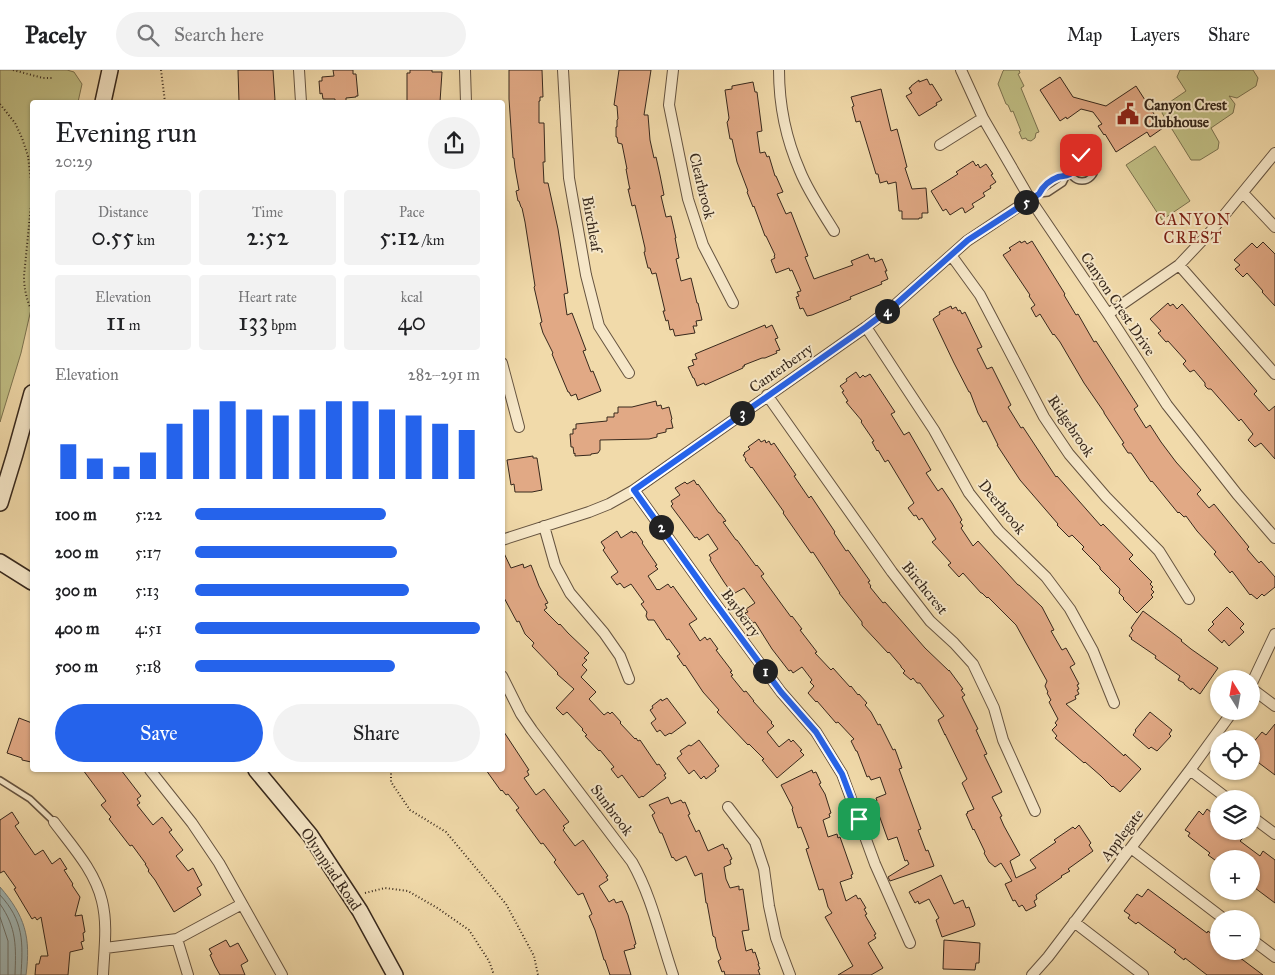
<!DOCTYPE html>
<meta charset="utf-8">
<style>
body{margin:0;font-family:"IM FELL Great Primer",serif;background:#f2f2f2;color:#202124;height:100vh;display:flex;flex-direction:column;font-size:19px;white-space:nowrap}
*{box-sizing:border-box;margin:0}
p{font-size:16px;color:#757577}
.icon{flex:none;width:28px;height:28px;fill:none;stroke:currentColor;stroke-width:2;stroke-linecap:round;stroke-linejoin:round}
.map{position:relative;flex:1;overflow:hidden}
.sheet{position:absolute;left:30px;top:30px;width:475px;height:672px;display:flex;flex-direction:column;background:#fff;border-radius:5px;box-shadow:0 1px 4px #0004}
.sheet>*{flex:none}
.needle{width:32px;rotate:349deg}
.fabs{position:absolute;left:1210px;top:600px;display:grid;gap:10px}
.fabs a{display:grid;place-items:center;width:50px;height:50px;border-radius:50%;background:#fff;box-shadow:0 1px 4px #0004;font-size:25px}
.pin{position:absolute;display:grid;place-items:center;width:42px;height:42px;color:#fff;margin:-21px;border-radius:10px;box-shadow:0 2px 8px #0006}
.km{position:absolute;width:25px;height:25px;margin:-12px;border-radius:50%;background:#222;color:#fff;font-size:14px;line-height:25px;text-align:center}
.round{display:grid;place-items:center;flex:none;width:52px;height:52px;border-radius:26px;background:#f2f2f2}
.summary{display:flex;align-items:center;justify-content:space-between;height:85px;padding:0 25px}
h1{font-size:28px;font-weight:600;line-height:38px}
.metrics{display:grid;grid-template-columns:repeat(3,1fr);gap:8px;height:85px;padding:5px 25px}
.metrics div{display:grid;align-content:center;border-radius:5px;background:#f2f2f2;text-align:center}
.metrics b{font-size:25px;font-weight:600}
.metrics small{font-size:14px;font-weight:400}
.metrics p{font-size:14px}
.chart{height:140px;padding:10px 25px}
.chart p{display:flex;justify-content:space-between}
.chart svg{width:100%;height:90px;margin-top:5px;stroke:#2563eb;stroke-width:6}
.primary-button{display:flex;gap:10px;margin-top:auto;padding:10px 25px}
.primary-button a{flex:1;height:58px;border-radius:30px;background:#2563eb;color:#fff;font-size:20px;font-weight:600;line-height:58px;text-align:center}
.primary-button a+a{background:#f2f2f2;color:#202124}
ul{padding:0 25px;list-style:none;font-size:16px}
li{display:grid;grid-template-columns:80px 60px 1fr;align-items:center;height:38px}
li i{height:12px;border-radius:6px;background:#2563eb}
header{display:flex;align-items:center;gap:30px;box-sizing:border-box;height:70px;padding:0 25px;background:#fff;border-bottom:1px solid #e0e0e0}
header strong{font-size:24px}
nav{display:flex;gap:28px;margin-inline-start:auto;font-size:18px}
.search{width:350px;height:45px;background:#f2f2f2;display:flex;align-items:center;gap:12px;box-sizing:border-box;padding:0 18px;border-radius:28px;color:#757577;font-size:19px}
.map>svg:first-child{display:block}
</style>
<header>
<strong>Pacely</strong>
<div class="search"><svg class="icon" aria-label="search" viewBox="0 0 24 24"><circle cx="10" cy="10" r="6"/><path d="M15 15l6 6"/></svg>Search here</div>
<nav><a>Map</a><a>Layers</a><a>Share</a></nav>
</header>
<div class="map">
<svg width="1275" height="905" viewBox="0 0 1275 905">
<rect width="100%" height="100%" fill="#f1daaa"/>
<filter id="stains"><feTurbulence type="fractalNoise" baseFrequency=".004" numOctaves="4"/><feColorMatrix values="0 0 0 0 .2 0 0 0 0 .09 0 0 0 0 .02 0 0 0 .5 -.17"/></filter>
<radialGradient id="worn" r=".72"><stop offset=".6" stop-color="#630" stop-opacity="0"/><stop offset="1" stop-color="#630" stop-opacity=".3"/></radialGradient>
<path fill="#c0be84" stroke="#7c7350" d="M0,0h67l7,2 8,12 -4,18h-46v203l-11,48 -21,69z
M1004,0h15l1,3 -2,1 6,12 -3,2 18,44 -3,1 -1,5 -4,3 -4,-1 -1,-2 -4,1 -3,-7 2,-1 -8,-20 -2,1 -3,-7 -2,-1 -8,-20 5,-13z
M1180,0h73l5,8 -2,8 -19,12 -8,-2 6,8 -2,9 -22,15 8,14 -1,7 -18,11h-9l-29,-47 2,-7 22,-15 -9,-14z
M1155,76l35,55 -28,19 -36,-55z"/>
<path fill="#a1b7b5" stroke="#777e78" d="M0,817c25,29 31,50 26,88h-26z"/>
<g fill="none" stroke-linecap="round" stroke-linejoin="round">
<path stroke="#6c7068" stroke-width="1" d="M0,825c24,26 23,47 21,80
M0,834c17,24 16,43 15,71
M0,847l8,24v34"/>
</g>
<path fill="#e1a985" stroke="#37281c" d="M238,0h35l2,30h-1v2h-35z
M333,0h20v4h3l2,22h-2v1l-10,1v4h-11v-3h-12l-1,-6 -2,1 -1,-13h3v-4l12,-1z
M410,0h22v2h10l-2,30h-33v-29h3z
M509,0h33l1,27h-3v4h-1v22h5l1,39h-2l1,21h4l10,46 10,64 -4,1 3,21 5,-2 14,37 -3,1 8,21 2,-1 8,20 -23,9 -2,-6 -5,2 -2,-4h-1l-16,-38 1,-1 -10,-20 -3,-10 2,-1 -8,-35 1,-1 -10,-64 -3,-14 -1,-1 -2,-6h-1l-2,-10 3,-1 -4,-22 -1,-10h-1l-4,-59z
M619,0h32l-7,45h4l2,25 4,18 2,-1 4,18 4,20 -3,1 5,21 5,-1 5,22h-1l4,20 -3,1 5,22 10,-3 6,25h1l4,17 -6,1 1,5h-4l2,7 -20,3 -2,-7 -3,1 -2,-10 -2,1 -3,-10h2l-9,-38 -4,1 -2,-6h-2l-4,-16h1v-4l-10,-43 -3,1 -4,-17h2l-1,-4 -3,-16h1l-5,-25 -4,-1 -1,-6h-1v-10h1v-7l1,-1 -1,-13 -3,-1z
M1060,7l13,20 33,9 30,-20 27,42 -13,9 -3,-5 -31,20 -11,-18 -1,1 -6,-9 4,-2 -9,-12 -12,-3 -14,10 -1,-2 -6,4 -20,-31z
M927,9l3,6 2,-1 10,16 -6,3 1,2 -18,11 -13,-20 6,-3 -3,-5 2,-1v-1l8,-6v2z
M753,12l2,10h2l5,39 -5,1 3,21 5,-1 2,5 2,-1 6,20h1l7,16 -6,2 9,20 5,-2 17,44 -3,1 9,22 39,-14 -2,-4 17,-7 2,5 4,-1 1,4 7,-3 5,12h-2l3,8 -7,3 1,2 -32,13 1,2 -39,16 -5,1 -4,-8 -3,1 -4,-12 3,-1 -2,-4 4,-1 -9,-21 -2,1 -1,-3 -13,5 -5,-13 4,-2 -1,-2 1,-1 -9,-19h-1l-11,-30 -1,1 -6,-15 1,-1 -11,-29 -5,-23h-2l-3,-17 1,-1 1,-3 -4,-28 7,-1v-3z
M881,19l10,42 6,-2 10,38 -2,1 7,21 14,-1 2,25h-6v5h-3v1h-17v-8h-3l-3,-29 -8,2 -1,-3 -7,2 -2,-9h-2l-16,-53 -4,1 -4,-15 2,-1 -3,-9z
M973,91l3,5 2,-2 2,4 6,-4 7,10 -2,1 5,7 -6,4 1,2 -8,5 2,3 -13,8 2,3 -9,6 -2,-5h-2l-11,7 -4,-6 -3,2 -12,-20 27,-17 -2,-2z
M1020,171l1,2 4,-2 2,3 5,-3 33,53 -1,1 12,20 2,-1 16,28 2,-1 42,65 -4,3 12,19 4,-3 11,17 15,20 25,28 -4,4 12,14 5,-4 35,43 -2,2 12,14 2,-2 14,16v10l-11,9 -2,-2 -5,5 -6,-5 -1,1 -18,-24 -2,2 -16,-19 2,-2 -19,-21 -11,-15 -2,1 -5,-5 -1,1 -26,-32 -1,1 -20,-29h-3l-6,-9 2,-1 -20,-30v-1l-20,-29 -24,-41 -6,-8 -1,1 -13,-21 -4,3 -5,-9 4,-3 -6,-9 1,-1 -27,-40 8,-5 -2,-2z
M1263,172l12,12v52l-13,-14 1,-1 -16,-18 -4,4 -8,-8 5,-4 -6,-5 18,-17 5,5z
M1168,233l2,3 3,-2 4,5 5,-5 75,87 -3,3 15,17 6,-5v53l-14,-16 -6,4 -7,-7 5,-6 -12,-15 -2,2 -28,-32h-3l-3,-3v-3l-11,-13 -4,2 -7,-8 3,-3 -18,-20 -2,1 -8,-9 3,-2 -11,-12z
M951,236l1,3 4,-2 2,4 2,-1 2,4 3,-2 17,35 -5,2 10,20 5,-2 19,38 -3,2 13,21 2,-1 33,50 1,-1 44,50 2,-2 30,31 -4,4 23,23 -2,2 3,3 -2,2 3,3 -3,3 2,2 -16,16 -14,-14 1,-1 -5,-5 1,-4 -20,-20v-2l-18,-18 2,-2 -12,-12 -3,2 -12,-12 1,-1 -38,-44 -23,-35h1l-12,-24 -3,1 -5,-9 -8,-21h-1l-15,-29 -21,-44 7,-5 -1,-2z
M765,255l1,3 6,-3 6,13 -3,1 5,11 -4,1 1,2 -12,5h-3l-18,7 1,1h-2v2l-38,17 -1,-2 -7,3 -3,-8h-1l-5,-11 6,-2 -2,-5 5,-1 -2,-5z
M856,302l4,6 3,-3 2,2 5,-3 25,38 -4,2 13,21 5,-3 22,38 -5,3 12,18 4,-3 10,15 10,17 -2,2 3,4 -2,2 12,18 5,-5 40,44h1l23,22 12,23 -3,1 11,19 4,-2 9,16 -5,3 9,17 -2,1 2,4 -2,1 2,4 -4,2 1,3 -10,5 58,52 1,-2 16,15 -21,23 -7,-6 -1,1 -11,-11 -16,-14 -1,1 -29,-25 2,-2 -5,-6 5,-5 -2,-2 3,-4 -9,-17 2,-2 -4,-7 1,-1 -3,-6 2,-5 -31,-56 -28,-28 -1,1 -5,-5h-1l-18,-20 -4,4 -11,-12 3,-2 -19,-21 4,-3 -14,-21 -3,2 -3,-5 -2,1 -6,-8 6,-5 -26,-43 -3,2 -7,-12 -1,1 -5,-9 2,-1 -13,-19 1,-1 -16,-19 2,-1 -6,-9 2,-1 -4,-5 7,-5 -1,-2z
M656,331l1,5 4,-1 1,4 7,-2 3,12 -1,1 2,8 -7,1v3l-9,2v3l-8,2 -49,1v10l-2,3 -7,1v1l-16,1v-3l-1,1 -1,-7h-2l-1,-13h3v-5h3v-5l31,-3v-4h7v-4h4v-6h14z
M759,369l2,3 4,-2 1,3 3,-2 2,4 3,-2 22,32 -2,1 15,22 2,-2 24,36 -1,1 12,18 2,-1 22,31 -2,1 3,4 -1,1 13,16 2,-1 40,46 24,23v-1l14,19 -2,1 4,5 -3,2 16,32 -2,1 11,24 -3,1 3,6 15,31 -10,5 10,19 -2,1 4,9 16,29 -10,6 6,17 20,-10 -6,-8 26,-18 -2,-2 19,-13 2,2 4,-4 12,18 -2,2 4,6 -25,18 2,2 -9,5 1,1 -26,18 1,4 -3,2 2,5 -10,5 -3,-5 -1,-1 -3,2 -4,-7 -2,1 -8,-17 7,-3 -11,-18 -6,4 -6,-5 -5,-9 1,-1 -11,-23 -1,1 -7,-16 2,-1 -1,-1 7,-3 -12,-26 5,-4 -22,-45v1l-7,-15 6,-4 -24,-33h-3l-4,-5 -2,2 -8,-7 2,-2 -4,-4v-1l-12,-14 -1,1 -26,-28v-3l-23,-29h1l-27,-41 -2,1 -28,-40 1,-1 -32,-45 -1,1 -6,-8 1,-1 -3,-4 2,-1 -1,-1 6,-4 -2,-2z
M533,386v2h4l5,32 -10,2h-17l-1,-8 -3,1 -4,-25z
M694,410l3,5 1,-1 21,29h1l6,8 -3,1 13,18h1l19,26 1,-1 7,9 -3,2 30,41 1,-1 10,13 -2,1 17,22 -2,1 16,17 2,-2 17,19 1,-1 7,9 1,-1 8,9 -2,2 6,7 7,13 2,-1 13,26 2,-1 7,19 -3,1 22,60 -3,1 8,21 2,-1 6,16 -44,15 -2,-4 21,-13 -2,-4 -2,1 -8,-24 -9,3 -14,-39h3l-1,-3 10,-4 -6,-17 -9,3 -2,-4 -2,1 -10,-26h-1l-5,-10 3,-2 -16,-17 -2,1 -19,-22 -1,1 -8,-9 6,-7 -4,-4 2,-2 -10,-13 -9,6 -2,-3 -2,1 -17,-22 -17,-27 -2,1 -8,-10 3,-1 -2,-3 9,-6 -11,-15 -9,5 -1,-2 -3,1 -7,-10 -14,-22 1,-2 -2,-3 9,-6 -10,-15 -9,6 -2,-3 -2,1 -24,-32 2,-2 -2,-3 9,-6 -5,-7 10,-6 2,2z
M617,461l4,7 11,-7 1,2 3,-1 7,10 -1,1 15,22 -2,1 3,3 -10,7 9,14 1,-1 1,1 9,-6 3,4 2,-2 24,33 -8,5 11,17 5,-4 2,3 3,-2 8,11 -2,1 16,21 -2,1 3,3 -2,1 13,16 2,-1 8,10h-1l19,21 -1,1 3,3 -7,6 12,15 10,-8 2,3 2,-2 9,10 -2,1 4,4 -27,23 -15,-18 2,-1 -15,-15 -1,1 -31,-33 2,-2 -16,-18 -18,-27 -1,1 -7,-10 3,-2 -11,-15 -2,1 -13,-20h-6l-2,-4 1,-4 -6,-8 3,-2 -13,-18 -7,4 -4,-5 -3,2 -6,-8 7,-5 -15,-22 2,-2 -4,-6z
M502,479l9,19 12,-4 1,4 7,-3 8,21 9,17 -3,1 2,4 -3,2 15,15 1,-1 8,9 21,20 -5,5 3,2 -5,5 5,5 -6,7 15,15 -7,7 15,16 4,-3 2,2 2,-2 9,10 -1,1 15,16 1,-1 2,3 2,-1 17,25 2,-1 7,10 -2,1 2,3 -23,19 -1,-1 -3,2 -17,-23 -4,3 -7,-9 3,-2 -14,-17 -1,1 -14,-15 2,-1 -5,-5 1,-1 -16,-17 -4,3 -7,-7 18,-19 -17,-15 1,-1 -26,-27 2,-3 -9,-9 -6,-13 -2,1 -15,-28z
M1227,537l17,17 -4,4 4,4 -15,14 -5,-6 -2,3 -14,-13 6,-6 -2,-2z
M1143,541l39,29 -1,1 10,8 27,19 -18,26 -8,-6 -1,2 -7,-6v-1l-6,-3 2,-4 -25,-18 1,-2 -25,-17 1,-1 -3,-2 4,-6 -2,-2z
M667,628l19,25 -15,11 -1,-1 -5,3 -5,-6 -3,2 -6,-9 5,-4 -6,-9 3,-2 -1,-2 9,-7 1,2z
M1150,642l22,18 -3,4 2,2 -14,15 -6,-4 -2,2 -16,-14 3,-4 -1,-1z
M19,648l13,5v34l-1,5 -9,-2v-2l-15,-5z
M1275,654v51l-24,-18v-12l11,-13 4,3z
M502,659l27,41 -2,1 2,4 -5,3 12,17 8,-6 25,33 -6,4 2,2 -2,2 12,16 8,-6 25,36 -2,1 2,3 -9,6 10,16 5,-3 2,4 6,-2 6,14 8,29 -2,1 1,3 -11,3 7,24h-21l-5,-15h-1l-9,-30 -6,-14 3,-2 -9,-21 -5,2 -24,-33 2,-2 -13,-17 -2,1 -25,-34 3,-2 -11,-14 -2,1 -4,-5 -1,1 -15,-21h16z
M699,670l20,26 -4,3 1,2 -10,8 -2,-3 -3,3 -7,-9 -5,4 -12,-16 5,-4 -2,-3 9,-6 2,1z
M83,700h38l20,26 -4,3 3,4 -3,2 16,20 9,-8 10,13 -3,2 14,18 -7,6 12,15 5,-3 9,17 -5,3 4,7 -27,17 -19,-32 -7,-9 1,-1 -4,-6h1l-14,-19 -2,1 -21,-27 2,-2 -10,-12 5,-4z
M812,700l1,3 3,-1 5,11 -2,1 6,10 6,19 -2,1 1,3 -7,3 5,17 9,-3 1,4 2,-1 13,37 -2,1 1,3 -12,4 6,19 10,-6 2,4 2,-1 6,10 -2,1 3,5 -2,1 11,19 -2,1 2,3 -8,5 15,25 -12,7h-33l15,-9 -28,-49 7,-4 -4,-6 -5,-18 -4,1 -13,-41 3,-1 -8,-21 -3,1 -6,-19 1,-1 -12,-23z
M668,727l3,7 10,-4 2,3 2,-1 5,12 -2,1 8,17 3,-2 9,21 15,-7 2,5 2,-1 5,11 -2,1 1,4 -7,3 2,12 4,9 9,-2v4l4,-1 6,41 -7,1 4,20 6,-2 1,4 2,-1 4,12h-1l2,5 -2,1 2,5h-35l-1,-4 -2,1 -4,-11 3,-2 -4,-11 -2,-11h-1l-1,-1 -6,-33h-1l-4,-30 -7,3 -9,-20 -10,5 -3,-4 -1,1 -10,-25h-2l-8,-18 3,-2 -6,-8z
M1207,739l12,9v13h17l8,6 -4,4 20,15 3,-5 12,9v43l-24,-18v-26h-32v4l-11,-8 2,-2 -22,-17 2,-3 -5,-3 14,-19 4,4z
M12,742l7,11 -4,3 20,29 8,-5 9,14 8,-6 7,11 -3,1 9,14 -1,1 8,12 -5,19 7,-1 3,17 -2,1 1,8 -3,1 2,7 -13,3 -2,23h-33l1,-11h3l2,-8h7l-7,-39 -4,3 -2,-3 -3,2 -18,-30 2,-1 -12,-17 -4,2v-53z
M941,805l13,29 9,-4 3,8 3,-1 6,17 -1,2 -32,11 -6,-17 3,-2 -10,-19 -10,5 -1,-3 -3,2 -6,-11z
M1148,819l59,44 1,-2 11,9v11h12l32,24h-56l-22,-17 -1,2 -10,-8 2,-2 -30,-22 -8,-6 -2,2 -8,-6 2,-3 -6,-4 13,-17 5,3z
M226,870l4,7 8,-4 10,18 -7,4 4,10h-25l-5,-9 -5,-11 2,-1 -3,-5z
M944,870l36,3 -1,20h-3l-1,7 -32,-1z"/>
<g fill="none" stroke-linecap="round" stroke-linejoin="round">
<g stroke="#665440" stroke-width="8">
<path id="service" d="M1069 98a13 13 0 1 1 26 0a13 13 0 1 1-26 0Z
M1039,124l9,-1 15,-10 3,-6
M1031,129l8,-5 5,-8 15,-9h7l4,-3
M0,710l30,19 24,23"/>
</g>
<g stroke="#665440" stroke-width="12">
<path id="minor" d="M299,0l2,32
M465,0l1,32
M563,0l6,108 17,97 13,51 30,47
M673,0l-4,35 19,94 15,46 30,58
M779,0c0,35 7,69 21,101 8,20 23,42 34,60
M961,0l22,48 47,81 78,115 59,91 70,89 38,44
M940,75l43,-27
M1243,123l32,34
M951,185l29,40 64,122 25,37 37,43 53,54 30,48
M1179,195l96,109
M1108,244l71,-49 33,-35 63,-77
M866,257l68,103 35,63 30,38 47,46 24,32 23,42 21,52
M502,293l17,64
M767,325l125,177 38,49 24,22 19,21 21,44 9,32 32,71
M634,420l76,106 71,96 35,40 26,42 33,90 35,79
M544,456l11,39 15,28 34,40 16,23 9,23
M502,470l87,-28 20,-8 25,-14 232,-163 29,-22 72,-64 63,-42
M502,606l19,38 11,16 100,132c20,35 28,75 41,113
M1251,615l24,-51
M1251,618l24,18
M150,700l42,53 27,40 63,112
M1190,700l38,29
M728,737l27,35 9,27 5,37 7,32 14,37
M1251,746l24,18
M54,752c18,24 41,49 48,79 6,24 2,50 1,74
M1131,778l93,71
M1074,852l69,53
M177,869l11,36
M1251,869l24,18
M105,878l72,-9 65,-35
M1032,905l16,-18 142,-187 43,-59"/>
</g>
<g stroke="#37281c" stroke-width="18">
<path id="secondary" d="M103,32l7,-32
M0,433l15,-49 17,-61
M0,492l32,20
M256,700l54,65 50,76 35,64"/>
</g>
<path stroke="#37281c" stroke-width="2" stroke-dasharray="1 2.5" stroke-linecap="butt" d="M13,0l30,8h9
M161,0l4,32
M0,34l15,19 7,15 6,18 3,25v24l-7,71c0,11 2,21 6,31
M391,700v12l19,28 36,22 60,72 28,52 4,19
M365,823l20,-5 23,3 31,18 30,21 20,31 5,14"/>
<use href="#service" stroke="#f6e7c8" stroke-width="5"/>
<use href="#minor" stroke="#f6e7c8" stroke-width="10"/>
<use href="#secondary" stroke="#f6e7c8" stroke-width="15"/>
</g>
<g fill="none" stroke-linecap="round" stroke-linejoin="round">
<g stroke="#fff" stroke-width="10">
<path id="route" d="M859,749l-17,-45 -26,-42 -35,-40 -71,-96 -76,-106 232,-163 29,-22 73,-65 71,-46c4,-8 11,-14 19,-17 5,-1 8,-1 12,-3 -3,-10 1,-17 11,-19"/>
</g>
<use href="#route" stroke="#2563eb" stroke-width="6"/>
</g>
<defs>
<g id="civic-bare" transform="scale(1.725)"><path d="M-.6-6.5H3V-4.5H.6V-3L4-1V1h2V6H-6V1h2V-1L-.6-3ZM-1.2 2.5V6h2.4V2.5Z" fill="#8f2418" stroke="#f6e7c8" stroke-width="2.5" paint-order="stroke"/></g>
</defs>
<g fill-rule="evenodd">
<use href="#civic-bare" x="1128" y="44"/>
</g>
<g text-anchor="middle" dominant-baseline="central" stroke-width="4" stroke-linejoin="round" paint-order="stroke">
<g font-size="15" font-weight="bold" fill="#37281c" stroke="#f6e7c8" text-anchor="start">
<text x="1144" y="35">Canyon Crest<tspan x="1144" dy="17">Clubhouse</tspan></text>
</g>
<g font-size="15" fill="#37281c" stroke="#f6e7c8">
<text transform="translate(702 116) rotate(76)">Clearbrook</text>
<text transform="translate(592 154) rotate(80)">Birchleaf</text>
<text transform="translate(1118 234) rotate(56)">Canyon Crest Drive</text>
<text transform="translate(781 298) rotate(-35)">Canterberry</text>
<text transform="translate(1071 356) rotate(56)">Ridgebrook</text>
<text transform="translate(1002 437) rotate(51)">Deerbrook</text>
<text transform="translate(925 518) rotate(51)">Birchcrest</text>
<text transform="translate(741 543) rotate(54)">Bayberry</text>
<text transform="translate(612 740) rotate(53)">Sunbrook</text>
<text transform="translate(1122 765) rotate(-53)">Applegate</text>
<text transform="translate(331 799) rotate(56)">Olympiad Road</text>
</g>
<g font-size="16" letter-spacing="1" fill="#7a1f14" stroke="#f6e7c8">
<text x="1193" y="149">CANYON<tspan x="1193" dy="18">CREST</tspan></text>
</g>
</g>
<rect width="100%" height="100%" filter="url(#stains)"/>
<rect width="100%" height="100%" fill="url(#worn)"/>
</svg>
<div class="fabs">
<a><svg class="needle" viewBox="-14 -14 28 28"><path d="M0-13l5 13h-10z" fill="#e53935"/><path d="M0 13l5-13h-10z" fill="#757577"/></svg></a>
<a><svg class="icon" aria-label="locate" viewBox="0 0 24 24"><circle cx="12" cy="12" r="6"/><path d="M12 2v4M12 18v4M2 12h4M18 12h4"/></svg></a>
<a><svg class="icon" aria-label="layers" viewBox="0 0 24 24"><path d="M12 4l9 5-9 5-9-5zM3 14l9 5 9-5"/></svg></a>
<a>+</a>
<a>−</a>
</div>
<div class="pin" style="left:859px;top:749px;background:#1e9e55"><svg class="icon" aria-label="arrive" viewBox="0 0 24 24"><path d="M6 21V4h12l-3 4 3 4H6"/></svg></div>
<div class="pin" style="left:1081px;top:85px;background:#d93025"><svg class="icon" aria-label="check" viewBox="0 0 24 24"><path d="M5 12l5 5 9-10"/></svg></div>
<b class="km" style="left:765px;top:601px">1</b>
<b class="km" style="left:661px;top:457px">2</b>
<b class="km" style="left:742px;top:343px">3</b>
<b class="km" style="left:887px;top:241px">4</b>
<b class="km" style="left:1026px;top:132px">5</b>
<section class="sheet">
<div class="summary"><div><h1>Evening run</h1><p>20:29</p></div><a class="round"><svg class="icon" aria-label="share" viewBox="0 0 24 24"><path d="M12 15V3M7 8l5-5 5 5M5 13v7h14v-7"/></svg></a></div>
<div class="metrics">
<div><p>Distance</p><b>0.55<small> km</small></b></div>
<div><p>Time</p><b>2:52</b></div>
<div><p>Pace</p><b>5:12<small> /km</small></b></div>
</div>
<div class="metrics">
<div><p>Elevation</p><b>11<small> m</small></b></div>
<div><p>Heart rate</p><b>133<small> bpm</small></b></div>
<div><p>kcal</p><b>40</b></div>
</div>
<div class="chart"><p><span>Elevation</span>282–291 m</p>
<svg viewBox="0 0 160 44" preserveAspectRatio="none"><path d="M5 44V27M15 44V34M25 44V38M35 44V31M45 44V17M55 44V10M65 44V6M75 44V10M85 44V13M95 44V10M105 44V6M115 44V6M125 44V10M135 44V13M145 44V17M155 44V20"/></svg>
</div>
<ul>
<li><b>100 m</b>5:22<i style="width:67%"></i></li>
<li><b>200 m</b>5:17<i style="width:71%"></i></li>
<li><b>300 m</b>5:13<i style="width:75%"></i></li>
<li><b>400 m</b>4:51<i style="width:100%"></i></li>
<li><b>500 m</b>5:18<i style="width:70%"></i></li>
</ul>
<div class="primary-button"><a>Save</a><a>Share</a></div>
</section>
</div>
